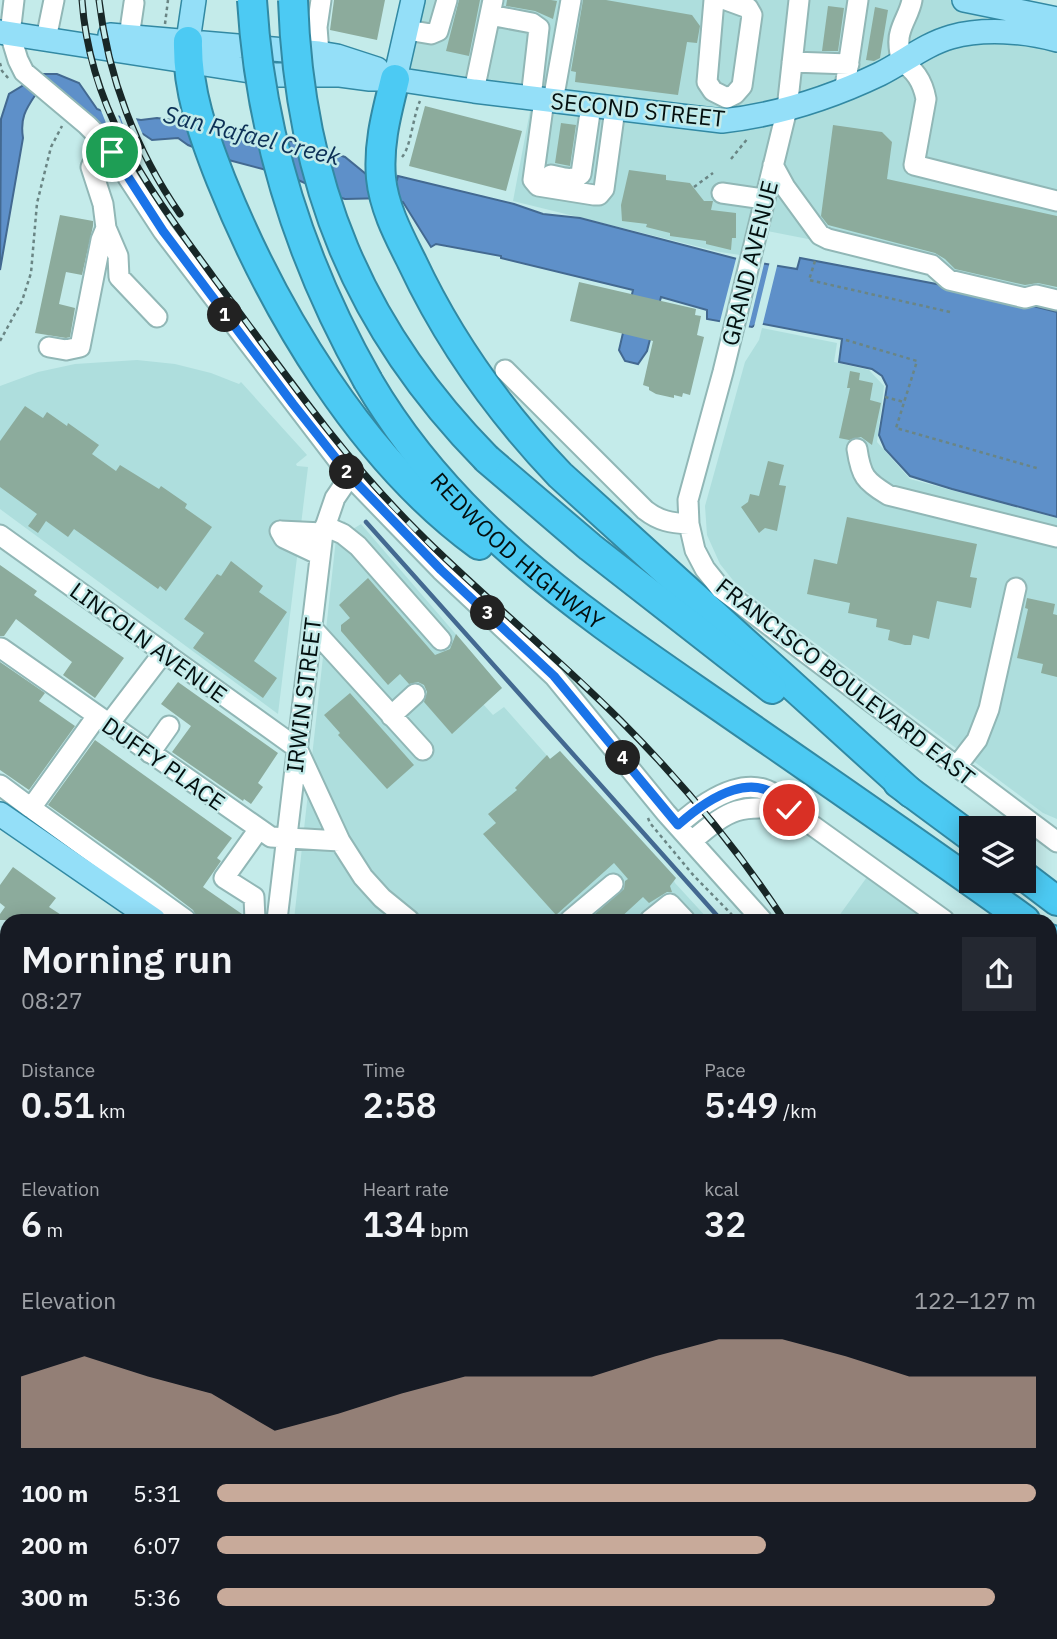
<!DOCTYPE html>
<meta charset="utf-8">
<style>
body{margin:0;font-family:"IBM Plex Sans",sans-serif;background:#242831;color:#f1f3f6;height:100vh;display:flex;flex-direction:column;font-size:26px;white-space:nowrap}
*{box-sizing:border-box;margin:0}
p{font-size:23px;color:#9ea1a6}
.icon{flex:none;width:38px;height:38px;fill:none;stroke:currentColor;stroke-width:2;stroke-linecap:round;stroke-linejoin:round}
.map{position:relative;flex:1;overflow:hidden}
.side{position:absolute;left:0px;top:914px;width:1057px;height:726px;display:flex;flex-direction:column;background:#171b24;border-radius:21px 21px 0 0;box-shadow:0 4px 18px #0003}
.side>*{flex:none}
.tools{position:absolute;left:959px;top:816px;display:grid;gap:14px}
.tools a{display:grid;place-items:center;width:77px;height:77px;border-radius:0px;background:#171b24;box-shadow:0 4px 18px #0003;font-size:35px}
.pin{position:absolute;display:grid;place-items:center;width:60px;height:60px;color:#fff;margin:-30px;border:4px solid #fff;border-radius:50%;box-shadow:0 2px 7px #0007}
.km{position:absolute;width:35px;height:35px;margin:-18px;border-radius:50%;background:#222;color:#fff;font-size:19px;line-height:35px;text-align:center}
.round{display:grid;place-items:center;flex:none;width:74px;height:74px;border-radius:0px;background:#242831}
.head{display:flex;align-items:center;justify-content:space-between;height:119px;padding:0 21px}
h1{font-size:38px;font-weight:600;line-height:52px}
.stats{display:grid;grid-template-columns:repeat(3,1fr);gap:10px;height:119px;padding:7px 21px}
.stats div{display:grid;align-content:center}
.stats b{font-size:35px;font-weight:600}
.stats small{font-size:19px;font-weight:400}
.stats p{font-size:19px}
.chart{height:196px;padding:14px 21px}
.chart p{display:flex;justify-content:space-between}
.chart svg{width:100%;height:126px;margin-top:7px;fill:#c8aa9a;opacity:.7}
ul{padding:0 21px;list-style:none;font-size:23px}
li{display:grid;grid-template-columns:112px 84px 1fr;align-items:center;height:52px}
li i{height:18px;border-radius:9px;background:#c8aa9a}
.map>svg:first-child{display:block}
</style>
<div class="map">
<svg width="1057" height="1639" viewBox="0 0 1057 1639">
<rect width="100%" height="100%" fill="#c4ebea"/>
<path fill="#aededd" d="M419,0h586l-3,20 55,15v277l-121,-28 1,-4 -11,-10 -118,-31 -46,-9 -15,26 -27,-4 -207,-51 20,-106 -132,-18z
M762,328l75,15 -3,19 35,8 15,16 -7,56 33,37 147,39v301l-14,-6 -307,-229 -16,-20 -13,-29 -2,-29 40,-144 14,-22z
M137,360l38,4 36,9 28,11 2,-2 66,73 -11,9 1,2 11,1 -30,247 -278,-205v-123l38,-14 37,-8z
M344,521l9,8 8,-5 141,164 -19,16 10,11 11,-8 46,52 10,-8 116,127 -2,3 1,2 34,37h-415l42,-381z
M867,877l60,43h-91z
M1050,1008l7,6v144l-7,-8z
M1050,1295l7,8v108l-7,-7z"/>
<path fill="#5e90c9" stroke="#436991" stroke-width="2" d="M42,74h15l22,9 18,26 18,7 26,4 16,-2 30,4 35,11h31l51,11 41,13 21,17 31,6 1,-4 116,28 29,10 37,4 157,41 60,10 3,-11 173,33 84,21v205l-105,-28 -42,-13 -25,-27 -6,-14 8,-49 -5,-10 -10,-7 -33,-7 3,-23 -84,-16 -6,4 -45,-8v-9l-46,-13 -14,54 -9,13 -13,-3 -6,-11 14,-60 -132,-32v-2l-65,-12 -5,3 -28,-45 -15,-4 -43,1 -11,-3 -45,-20 -68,-18 -33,-13 -10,-7 -26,2 -9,-6 -38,-5 -30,-23 -39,-12c-11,16 -16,25 -13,44l-23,132 1,-151 8,-25z"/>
<path fill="#c4ebea" d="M98,103l2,3 17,7 10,23 -8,-23 16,3 10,24 -35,-7z
M737,255l28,5 -17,70 -29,-5z
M770,261l8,1 -16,65 -9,4z"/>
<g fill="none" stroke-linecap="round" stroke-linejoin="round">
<path stroke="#436991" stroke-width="4.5" d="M366,522l355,398
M0,1053v46
M1050,1279l7,8"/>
</g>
<path fill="#8cab9c" d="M334,0h51l-8,40 -47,-10z
M459,0h21l-11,56 -23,-5z
M507,0h44l6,1 -4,18 -18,-8 -29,-5z
M583,0h23l86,15 8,11 -3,17 -10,-1 -9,53 -103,-13 1,-10 -5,-1z
M828,6l16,2 -6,43h-16z
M875,7l13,3 -8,48 -6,3 -8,-1z
M425,106l97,25 -16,60 -97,-25z
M561,123l15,2 -6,41 -15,-3z
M833,125l49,7 10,10 -5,37 170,37v71l-19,-4 -13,2 -70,-16 -10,-10 -10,-6 -107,-28 -7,-9z
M629,170l37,5v5l24,3 14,18h9l-2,9 25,3v25h-4l-1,12 -25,-6v-3l-36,-5v-3l-24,-6 1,-3 -25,-3 -1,-16z
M60,215l33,6v5l-11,49 -16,-3 -7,32 16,4 -5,29 -4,1 -31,-5z
M579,282l117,27 -1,6 6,1 -4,19 7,2 -14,58 -7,-2 -1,4 -8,-2v3l-18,-4 -7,-4v-3l-6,-2 10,-44 -83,-20z
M850,371l10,2 -1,7 14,3 -3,17 11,3 -9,42 -11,-8 -12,3 -10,-2 11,-50h-3z
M25,406l18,12 4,-6 20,14 1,-3 31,22 -7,9 24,17 4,-6 39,24 2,-3 26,18 -2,4 27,19 -46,64 -6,-5 -2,3 -84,-60 -6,8 -22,-16 -8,12 -10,-7 9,-12 -37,-27v-46z
M768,461l16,4 -5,20 7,1 -9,45 -12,-3 -6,5 -18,-26 7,-5 2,-8 9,2z
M847,517l130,27 -7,33 7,1 -6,30 -34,-7 -8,38 -16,-4 -2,10h-6l-17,-5 2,-10 -14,-3 1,-8 -29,-6 2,-10 -43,-9 7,-35 23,5z
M231,561l32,25 -4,6 28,20 -33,49 23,17 -14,20 -70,-50 11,-15 -20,-14 33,-45 4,2z
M0,565l37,26 -3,4 90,63 -29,40 -32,-23 9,-13 -56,-43 -12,17h-4z
M368,578l67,77 15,-6 6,-15 46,54 -50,46 -28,-32 3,-10 -3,-7 -6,-3 -9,2 -9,-10 -12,11 -47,-54v-6l9,-7 -11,-13z
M1027,598l28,6 -2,10 4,1v62l-16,-4 2,-9 -26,-6 11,-49 -3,-1z
M0,662l45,31 -6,8 36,25 -46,64 -29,-20z
M178,682l100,71 -20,30 5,4 -12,17 -7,-5 -1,2 -71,-49 19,-26 -30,-22z
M350,693l64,72 -27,24 -49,-54 2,-2 -16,-18z
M95,740l137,98 -15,20 4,3 -18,26 39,27 1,6h-45l-5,-10 -38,-29 -107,-76z
M560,751l116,127 -6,8 2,6h-5l-18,11 -6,-6 -25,23h-30l36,-31 1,-8 3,-2 -14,-16 -58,52 -73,-81 13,-11 -8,-9 29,-24 -2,-2 32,-33 3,4z
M13,867l43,31 -7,9 20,13h-69v-6l5,-7 -5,-4v-18z"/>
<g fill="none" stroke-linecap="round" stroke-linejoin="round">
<g stroke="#91b7b6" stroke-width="23">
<path id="minor" d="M14,0l-4,34 8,26 6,12 63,53 19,19 57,87 187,245 91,94 113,106 112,137 96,107
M714,0l-7,82 6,9 14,7 8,-4 7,-8 10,-71 -4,-7 -22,-8
M799,0l-12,109 -64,263 -35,128 1,24 6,26 10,19 16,20 336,253
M912,0c-2,12 -9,21 -12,33 -3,9 0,19 1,29 14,7 22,21 25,37l-12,66 143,36
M490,15l42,8 7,5 -8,70
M407,30l24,4 7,-3 9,-31
M129,37l5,-34
M46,39l8,-39
M319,53l-2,-26 4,-27
M792,62l57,2
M845,87l13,-87
M474,91l19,-91
M544,100l-11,80 5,6 56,9h5l5,-6 11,-80
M553,101l18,-101
M106,144l-7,6 -8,17 12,37 3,24 12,28 1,21 38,40
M773,165l12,22 35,48 8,4 104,26 17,15 76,18 11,-3 21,5
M551,175c10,2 22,7 30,-1l10,-68
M722,193l42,6
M49,347l17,3 14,-3 21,-107 5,-12
M505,370l140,140c14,11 26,13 44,14
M857,449c4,27 8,32 31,46l169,42
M325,526l18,8 15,12 83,94
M280,531l4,7 36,17
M280,531l43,2
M0,535l297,213 43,93 23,36 19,21 27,22
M312,628l111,122
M1,648l270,189 69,4
M391,716l24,-22
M109,724l55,-72
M150,753l19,-27
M957,766l20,-26 12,-31 27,-121
M0,785l31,23 66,-92
M31,808l155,112
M678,825c29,-26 81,-62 111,-15
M692,841c40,-34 46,-36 99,-31l153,110
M255,920l-1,-23 -30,-19 35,-49
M277,920l46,-387 12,-35 15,-22
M570,920l43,-36
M650,920l20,-16 15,16
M0,979l7,5
M1050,996l7,5
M1050,1206l7,1
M0,1318l7,-50
M0,1385h7
M1050,1430l7,6
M1050,1485v14
M0,1549l7,1
M0,1588l7,2
M61,1633v6
M307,1633l36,6
M414,1633l3,6
M529,1633l1,6
M790,1633l1,6
M825,1633l1,6
M899,1633l4,6
M870,1639l5,-6"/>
</g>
<g stroke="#3289a3" stroke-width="26">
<path id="major" d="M964,0l93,19
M0,32l276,43h64l30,4h25l79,12 248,30c54,-6 110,-24 158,-47 24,-12 46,-30 71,-37 32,-9 74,-6 106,3
M110,35l209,18 18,3 40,13
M188,41l6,-41
M395,79l18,-79
M0,814l154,106
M1050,1562l7,5
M1050,1583l7,5"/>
</g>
<g stroke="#3289a3" stroke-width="32">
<g id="highway">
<path d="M188,41c-1,50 15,93 33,139 53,132 141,280 258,365"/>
<path d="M395,79c-8,33 -17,64 -14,99 3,30 18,58 31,84 37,79 88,150 148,213l351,318"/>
<path id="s1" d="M368,381c86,147 217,232 354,327 101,70 203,140 303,212"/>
<path d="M487,459l103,88 182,142"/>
<path d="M898,783l73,54"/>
<path d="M1024,876l33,25"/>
<path d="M1050,939l7,5"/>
</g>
</g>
<path stroke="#6a8584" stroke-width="2.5" stroke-dasharray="3.5 3.5" stroke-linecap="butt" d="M165,24l3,-24
M0,63l2,8 7,8
M402,157c9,-10 11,-41 18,-56
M731,159l17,-21
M694,187l19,-14
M815,261l-6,19 141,32
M846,340l71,21 -21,67 144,41
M0,341l22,-40 9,-28 6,-70 14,-56 11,-21
M885,397l19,5
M648,818l2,5 44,53 43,44
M1050,1268l7,8"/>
<use href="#minor" stroke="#fff" stroke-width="19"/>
<use href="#major" stroke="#94dff8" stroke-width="23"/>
<use href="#highway" stroke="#4ccaf3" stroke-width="28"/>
<g stroke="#182727" stroke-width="7">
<path id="rail" d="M82,0c8,113 68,190 132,278 64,86 126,176 203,253 65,65 137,123 203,189 61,61 117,128 164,200
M99,0c9,77 37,151 81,214
M1050,1255l7,8"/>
</g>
<use href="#rail" stroke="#c4ebea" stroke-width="4.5" stroke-dasharray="13" stroke-linecap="butt"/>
<g stroke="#3289a3" stroke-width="32" stroke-linecap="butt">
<path id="highway-bridge" d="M252,0c8,136 49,263 116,381
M293,0c6,182 65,328 194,459"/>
</g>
<use href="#highway-bridge" stroke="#4ccaf3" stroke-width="28"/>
</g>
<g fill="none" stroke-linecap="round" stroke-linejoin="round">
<g stroke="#fff" stroke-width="14">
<path id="route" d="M112,152l51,79 130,173 57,72 91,94 113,106 124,149c29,-26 81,-62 111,-15"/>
</g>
<use href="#route" stroke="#1a73e8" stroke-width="9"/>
</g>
<g text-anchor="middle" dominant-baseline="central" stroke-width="5" stroke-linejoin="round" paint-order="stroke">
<g font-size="23" fill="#030f0f" stroke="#c4ebea">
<text transform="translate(638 109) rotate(6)">SECOND STREET</text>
<text transform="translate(749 263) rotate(-76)">GRAND AVENUE</text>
<text stroke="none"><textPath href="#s1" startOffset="228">REDWOOD HIGHWAY</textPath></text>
<text transform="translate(149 642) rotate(36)">LINCOLN AVENUE</text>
<text transform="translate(846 681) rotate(38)">FRANCISCO BOULEVARD EAST</text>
<text transform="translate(303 695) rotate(-83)">IRWIN STREET</text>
<text transform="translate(164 763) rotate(35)">DUFFY PLACE</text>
</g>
<g font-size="24" font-style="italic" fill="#0c3056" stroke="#c4ebea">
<text transform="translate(252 135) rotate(14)">San Rafael Creek</text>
</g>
</g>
</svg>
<div class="tools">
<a><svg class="icon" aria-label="layers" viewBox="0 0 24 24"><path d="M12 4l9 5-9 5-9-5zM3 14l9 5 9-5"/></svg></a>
</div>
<div class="pin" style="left:112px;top:152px;background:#1e9e55"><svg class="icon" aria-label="arrive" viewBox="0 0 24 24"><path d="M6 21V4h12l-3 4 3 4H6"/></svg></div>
<div class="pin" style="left:789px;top:810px;background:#d93025"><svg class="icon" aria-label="check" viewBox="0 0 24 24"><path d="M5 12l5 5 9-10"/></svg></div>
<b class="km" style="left:225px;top:315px">1</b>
<b class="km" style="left:347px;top:472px">2</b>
<b class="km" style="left:488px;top:613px">3</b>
<b class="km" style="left:623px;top:758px">4</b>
<section class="side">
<div class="head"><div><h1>Morning run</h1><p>08:27</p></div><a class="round"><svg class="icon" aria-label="share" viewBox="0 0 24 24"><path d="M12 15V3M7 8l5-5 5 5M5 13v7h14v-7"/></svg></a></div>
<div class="stats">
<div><p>Distance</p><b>0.51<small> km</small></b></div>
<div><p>Time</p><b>2:58</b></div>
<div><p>Pace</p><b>5:49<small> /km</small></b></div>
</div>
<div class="stats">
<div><p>Elevation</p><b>6<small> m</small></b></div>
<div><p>Heart rate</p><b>134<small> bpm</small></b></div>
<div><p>kcal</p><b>32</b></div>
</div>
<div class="chart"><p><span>Elevation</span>122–127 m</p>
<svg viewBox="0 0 160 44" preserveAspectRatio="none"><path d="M0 44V19L10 12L20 19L30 25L40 38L50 32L60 25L70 19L80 19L90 19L100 12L110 6L120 6L130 12L140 19L150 19L160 19V44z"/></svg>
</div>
<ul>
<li><b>100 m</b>5:31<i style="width:100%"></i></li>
<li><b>200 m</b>6:07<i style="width:67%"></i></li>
<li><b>300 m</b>5:36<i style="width:95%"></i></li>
</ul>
</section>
</div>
